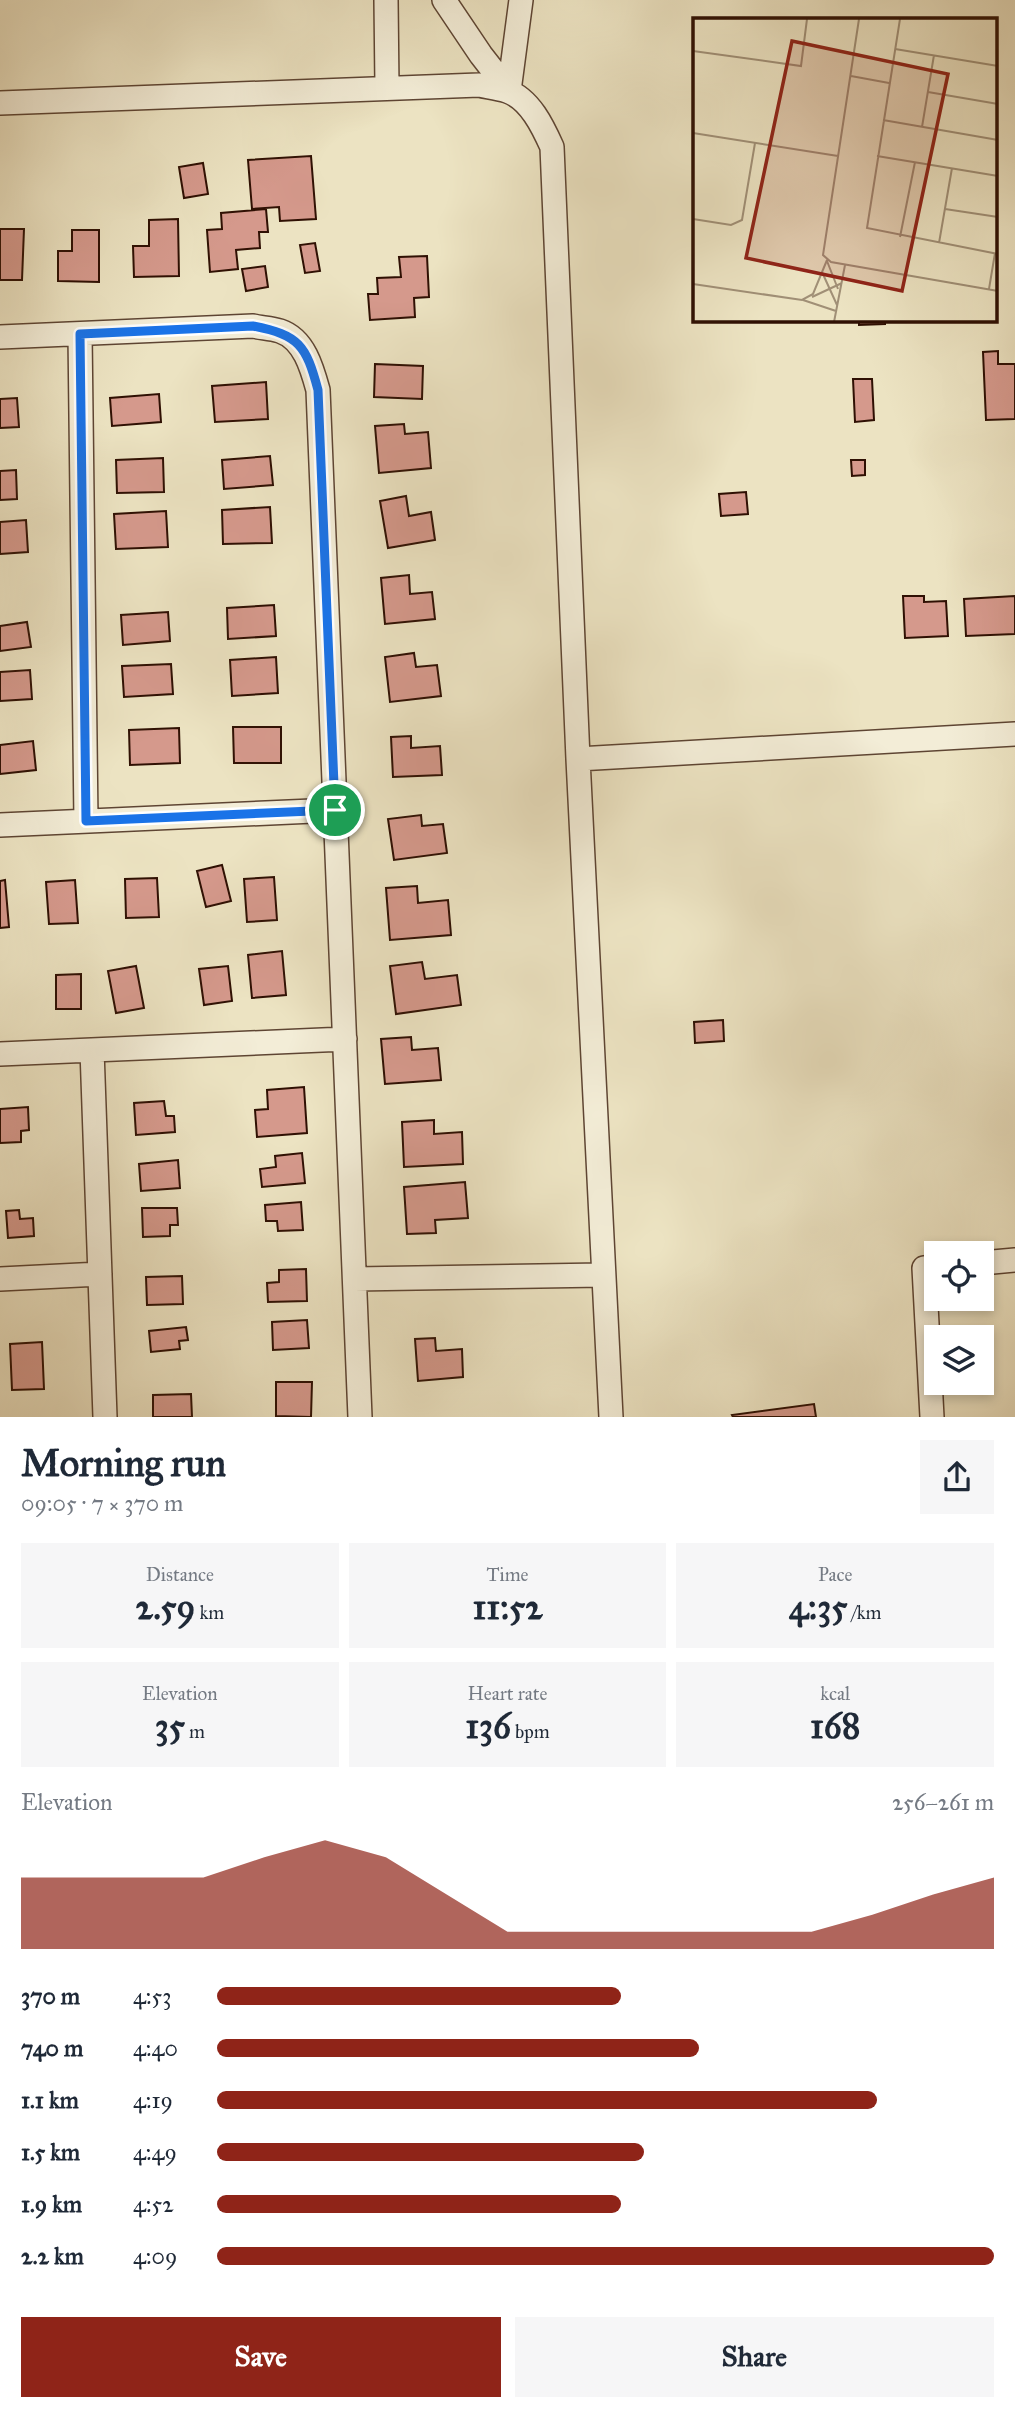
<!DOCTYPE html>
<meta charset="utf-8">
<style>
body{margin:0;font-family:"IM FELL Great Primer",serif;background:#f6f6f7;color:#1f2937;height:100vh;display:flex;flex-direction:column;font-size:26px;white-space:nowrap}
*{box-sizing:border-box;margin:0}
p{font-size:23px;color:#747a83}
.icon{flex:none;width:38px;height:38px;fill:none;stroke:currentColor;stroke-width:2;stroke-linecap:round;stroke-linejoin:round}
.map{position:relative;height:1417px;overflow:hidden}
.drawer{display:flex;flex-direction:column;background:#fff;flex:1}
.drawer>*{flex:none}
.tools{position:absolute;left:924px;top:1241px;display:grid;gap:14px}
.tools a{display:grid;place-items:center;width:70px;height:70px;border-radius:0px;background:#fff;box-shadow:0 4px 10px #0003;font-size:35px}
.pin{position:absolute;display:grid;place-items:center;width:60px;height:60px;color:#fff;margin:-30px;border:4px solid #fff;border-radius:50%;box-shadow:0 2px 7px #0007}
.round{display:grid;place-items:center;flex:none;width:74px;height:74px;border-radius:0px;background:#f6f6f7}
.head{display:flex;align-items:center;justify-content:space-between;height:119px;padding:0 21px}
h1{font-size:38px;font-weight:800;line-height:52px}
.figures{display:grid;grid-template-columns:repeat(3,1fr);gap:10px;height:119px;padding:7px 21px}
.figures div{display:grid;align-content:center;border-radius:0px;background:#f6f6f7;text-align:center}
.figures b{font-size:35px;font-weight:800}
.figures small{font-size:19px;font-weight:400}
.figures p{font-size:19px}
.chart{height:196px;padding:14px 21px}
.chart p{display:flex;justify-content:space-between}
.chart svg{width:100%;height:126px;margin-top:7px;fill:#8f2418;opacity:.7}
.cta{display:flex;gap:14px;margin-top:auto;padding:14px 21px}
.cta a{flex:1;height:80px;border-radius:0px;background:#8f2418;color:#fff;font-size:28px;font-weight:800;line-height:80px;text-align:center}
.cta a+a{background:#f6f6f7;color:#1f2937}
ul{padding:0 21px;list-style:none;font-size:23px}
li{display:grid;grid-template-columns:112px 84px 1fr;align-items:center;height:52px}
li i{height:18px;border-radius:9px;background:#8f2418}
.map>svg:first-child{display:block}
</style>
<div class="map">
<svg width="1015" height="1417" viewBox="0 0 1015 1417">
<rect width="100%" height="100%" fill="#ece3c2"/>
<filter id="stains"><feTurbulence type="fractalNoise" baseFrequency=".00286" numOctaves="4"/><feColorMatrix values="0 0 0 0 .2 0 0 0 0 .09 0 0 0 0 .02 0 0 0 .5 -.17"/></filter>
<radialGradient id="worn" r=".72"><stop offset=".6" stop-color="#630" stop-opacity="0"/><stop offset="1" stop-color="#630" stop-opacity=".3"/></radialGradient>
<path fill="#d5998c" stroke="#2f1003" stroke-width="2" d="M311,156l5,63 -36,2 -1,-14 -27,2 -4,-49z
M203,163l5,31 -24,4 -5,-31z
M266,209l2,23h-9l1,16 -24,2 2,19 -28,3 -3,-42 15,-1 -1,-16z
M178,219l1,57 -45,1 -1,-31h16v-26z
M0,229h24l-2,51h-22z
M72,230h27v52l-41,-1v-30h14z
M315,243l5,28 -15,2 -5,-28z
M427,256l2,41 -15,1 1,19 -45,3 -2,-26h10l-1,-16 24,-1 -2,-20z
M265,266l3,21 -22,4 -4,-22z
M859,320h26v4l-26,1z
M998,351v13h17v55l-29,1 -3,-68z
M375,364l48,2 -1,33 -48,-2z
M853,379h19l2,41 -19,2z
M266,382l2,37 -53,3 -3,-36z
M159,394l2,28 -49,4 -2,-28z
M17,398l2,29 -19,1v-29z
M404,424l1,10 23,-2 3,36 -52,5 -4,-47z
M270,456l3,29 -49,4 -2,-29z
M163,458l1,34 -47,1 -1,-33z
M851,460h14v15l-13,1z
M16,470l1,29 -17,1v-29z
M746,492l2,22 -27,2 -2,-22z
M406,496l3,20 22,-4 4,28 -47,8 -8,-47z
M270,507l2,36 -49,1 -1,-34z
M166,511l2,36 -52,2 -2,-35z
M26,520l2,32 -28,2v-32z
M409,575l1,19 22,-2 3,27 -50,5 -4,-46z
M903,596h21v6l22,-1 2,35 -43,2z
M1015,596v38l-49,2 -2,-37z
M274,605l2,31 -48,3 -1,-31z
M168,612l2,29 -47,4 -2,-30z
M27,622l4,25 -31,4v-25z
M414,653l2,14 21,-2 4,31 -51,6 -5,-45z
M276,657l2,36 -46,3 -2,-36z
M171,664l2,30 -49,3 -2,-31z
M30,670l2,29 -32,2v-29z
M233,727h48v36h-47z
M179,728l1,35 -50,2 -1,-35z
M411,736v12l29,-2 2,29 -49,2 -2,-40z
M33,741l3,29 -36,4v-29z
M421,815l1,11 21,-2 4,29 -53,7 -6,-41z
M222,865l9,36 -25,6 -9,-36z
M274,877l3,43 -30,2 -3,-43z
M157,878l2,39 -33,1 -1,-39z
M5,880l4,47 -9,1v-47z
M75,880l3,43 -29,1 -3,-42z
M417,886l1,17 30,-3 3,35 -61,5 -4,-52z
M282,951l4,44 -34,3 -4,-43z
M422,962l3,17 32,-4 4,30 -65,9 -6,-48z
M136,966l8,42 -28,5 -8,-42z
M228,966l4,35 -28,4 -5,-36z
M81,974v35h-25v-34z
M723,1020l1,21 -29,2 -1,-21z
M411,1037l1,13 26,-2 3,32 -56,4 -4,-45z
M304,1087l3,46 -50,4 -2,-27 13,-1 -1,-19z
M164,1101l2,15h8l1,16 -39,3 -2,-32z
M28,1107l1,23 -8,1v11l-21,1v-34z
M434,1120v14l28,-2 1,32 -59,3 -2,-45z
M302,1153l3,30 -43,4 -2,-18 16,-2 -1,-11z
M178,1160l2,28 -39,3 -2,-27z
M465,1182l3,36 -33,2 1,13 -29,1 -3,-47z
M301,1202l2,28 -25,1 -1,-10h-11l-1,-16z
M142,1208h35l1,17h-8v11l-27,1z
M19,1210l1,9 13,-1 1,18 -26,2 -2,-27z
M306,1269l1,32 -39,1 -1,-19 12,-1v-12z
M182,1276l1,28 -36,1 -1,-28z
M307,1320l2,28 -36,2 -1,-28z
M186,1327l2,13 -9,1 1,8 -29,3 -2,-21z
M435,1338l1,13 26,-2 1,28 -45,4 -3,-42z
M42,1342l2,47 -32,1 -2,-46z
M276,1382h36l-1,35 -35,-1z
M191,1394l1,23h-39v-22z
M814,1404l2,13h-83l-1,-2z"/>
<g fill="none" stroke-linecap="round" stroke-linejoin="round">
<g stroke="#5e4533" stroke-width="26">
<path id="minor" d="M386,0l1,87
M444,0l37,55 28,36
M509,91l12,-91
M0,103l479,-18c9,2 19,3 28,6 23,8 36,36 45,56l26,612 33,658
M80,334l6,487
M0,337l253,-11c8,2 18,2 27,5 24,8 32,37 38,59l42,1027
M578,759l437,-25
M0,825l335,-15
M92,1050l13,367
M0,1054l345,-15
M982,1263l33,-3
M0,1279l100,-5
M355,1279l247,-4
M932,1417l-8,-149 12,-1"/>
</g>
<use href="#minor" stroke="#f3edd7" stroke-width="23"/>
</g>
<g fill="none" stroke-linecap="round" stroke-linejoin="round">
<g stroke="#fff" stroke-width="14">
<path id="route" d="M253,326c46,9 53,19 65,64l17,420 -249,11 -6,-487z"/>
</g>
<use href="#route" stroke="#1a73e8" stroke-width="9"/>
</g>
<g transform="translate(693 18)">
<rect width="304" height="304" fill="#ece3c2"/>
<path fill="none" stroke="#a08f76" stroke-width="2" d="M166,1l-36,236 8,7 167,29M207,1l-33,209 131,26M202,31l103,17M0,33l108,15 6,-47M158,58l38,7M235,74l70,12M190,102l115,20M229,109l12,-72M0,115l145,23M184,138l121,20M252,191l53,8M0,201l38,6 11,-5 13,-77M207,219l15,-75M246,225l13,-75M134,243l11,28M129,254l15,33M0,266l109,16 11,-6 14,-34M296,271l6,-36M119,279l30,-14M110,282l33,11M141,304l11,-57"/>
<path fill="#8f2418" fill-opacity="0.15" stroke="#8f2418" stroke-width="3.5" d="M99,23l156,33 -46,217 -156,-33z"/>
<rect width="304" height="304" fill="none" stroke="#2f1003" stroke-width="3.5"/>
</g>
<rect width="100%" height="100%" filter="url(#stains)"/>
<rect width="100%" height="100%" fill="url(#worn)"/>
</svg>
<div class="tools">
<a><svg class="icon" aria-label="locate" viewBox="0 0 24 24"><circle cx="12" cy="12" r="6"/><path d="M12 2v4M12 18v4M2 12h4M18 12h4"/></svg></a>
<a><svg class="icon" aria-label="layers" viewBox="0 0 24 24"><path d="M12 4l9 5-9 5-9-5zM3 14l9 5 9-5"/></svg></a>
</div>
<div class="pin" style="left:335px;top:810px;background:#1e9e55"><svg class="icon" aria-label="arrive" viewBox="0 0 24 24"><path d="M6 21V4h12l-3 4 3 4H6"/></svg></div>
</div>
<section class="drawer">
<div class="head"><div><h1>Morning run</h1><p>09:05 · 7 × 370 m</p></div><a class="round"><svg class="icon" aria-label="share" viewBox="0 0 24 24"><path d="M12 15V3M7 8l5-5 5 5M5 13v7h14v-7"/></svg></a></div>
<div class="figures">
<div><p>Distance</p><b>2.59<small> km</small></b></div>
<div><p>Time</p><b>11:52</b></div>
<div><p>Pace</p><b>4:35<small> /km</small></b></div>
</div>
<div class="figures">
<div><p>Elevation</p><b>35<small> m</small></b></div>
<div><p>Heart rate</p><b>136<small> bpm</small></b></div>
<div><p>kcal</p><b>168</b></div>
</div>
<div class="chart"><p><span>Elevation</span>256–261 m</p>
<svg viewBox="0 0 160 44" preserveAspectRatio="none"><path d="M0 44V19L10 19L20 19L30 19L40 12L50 6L60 12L70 25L80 38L90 38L100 38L110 38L120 38L130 38L140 32L150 25L160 19V44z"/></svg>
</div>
<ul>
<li><b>370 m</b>4:53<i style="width:52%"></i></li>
<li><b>740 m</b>4:40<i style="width:62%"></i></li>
<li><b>1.1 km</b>4:19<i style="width:85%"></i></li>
<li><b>1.5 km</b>4:49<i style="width:55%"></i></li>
<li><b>1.9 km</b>4:52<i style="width:52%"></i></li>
<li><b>2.2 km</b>4:09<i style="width:100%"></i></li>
</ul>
<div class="cta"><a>Save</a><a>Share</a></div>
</section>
